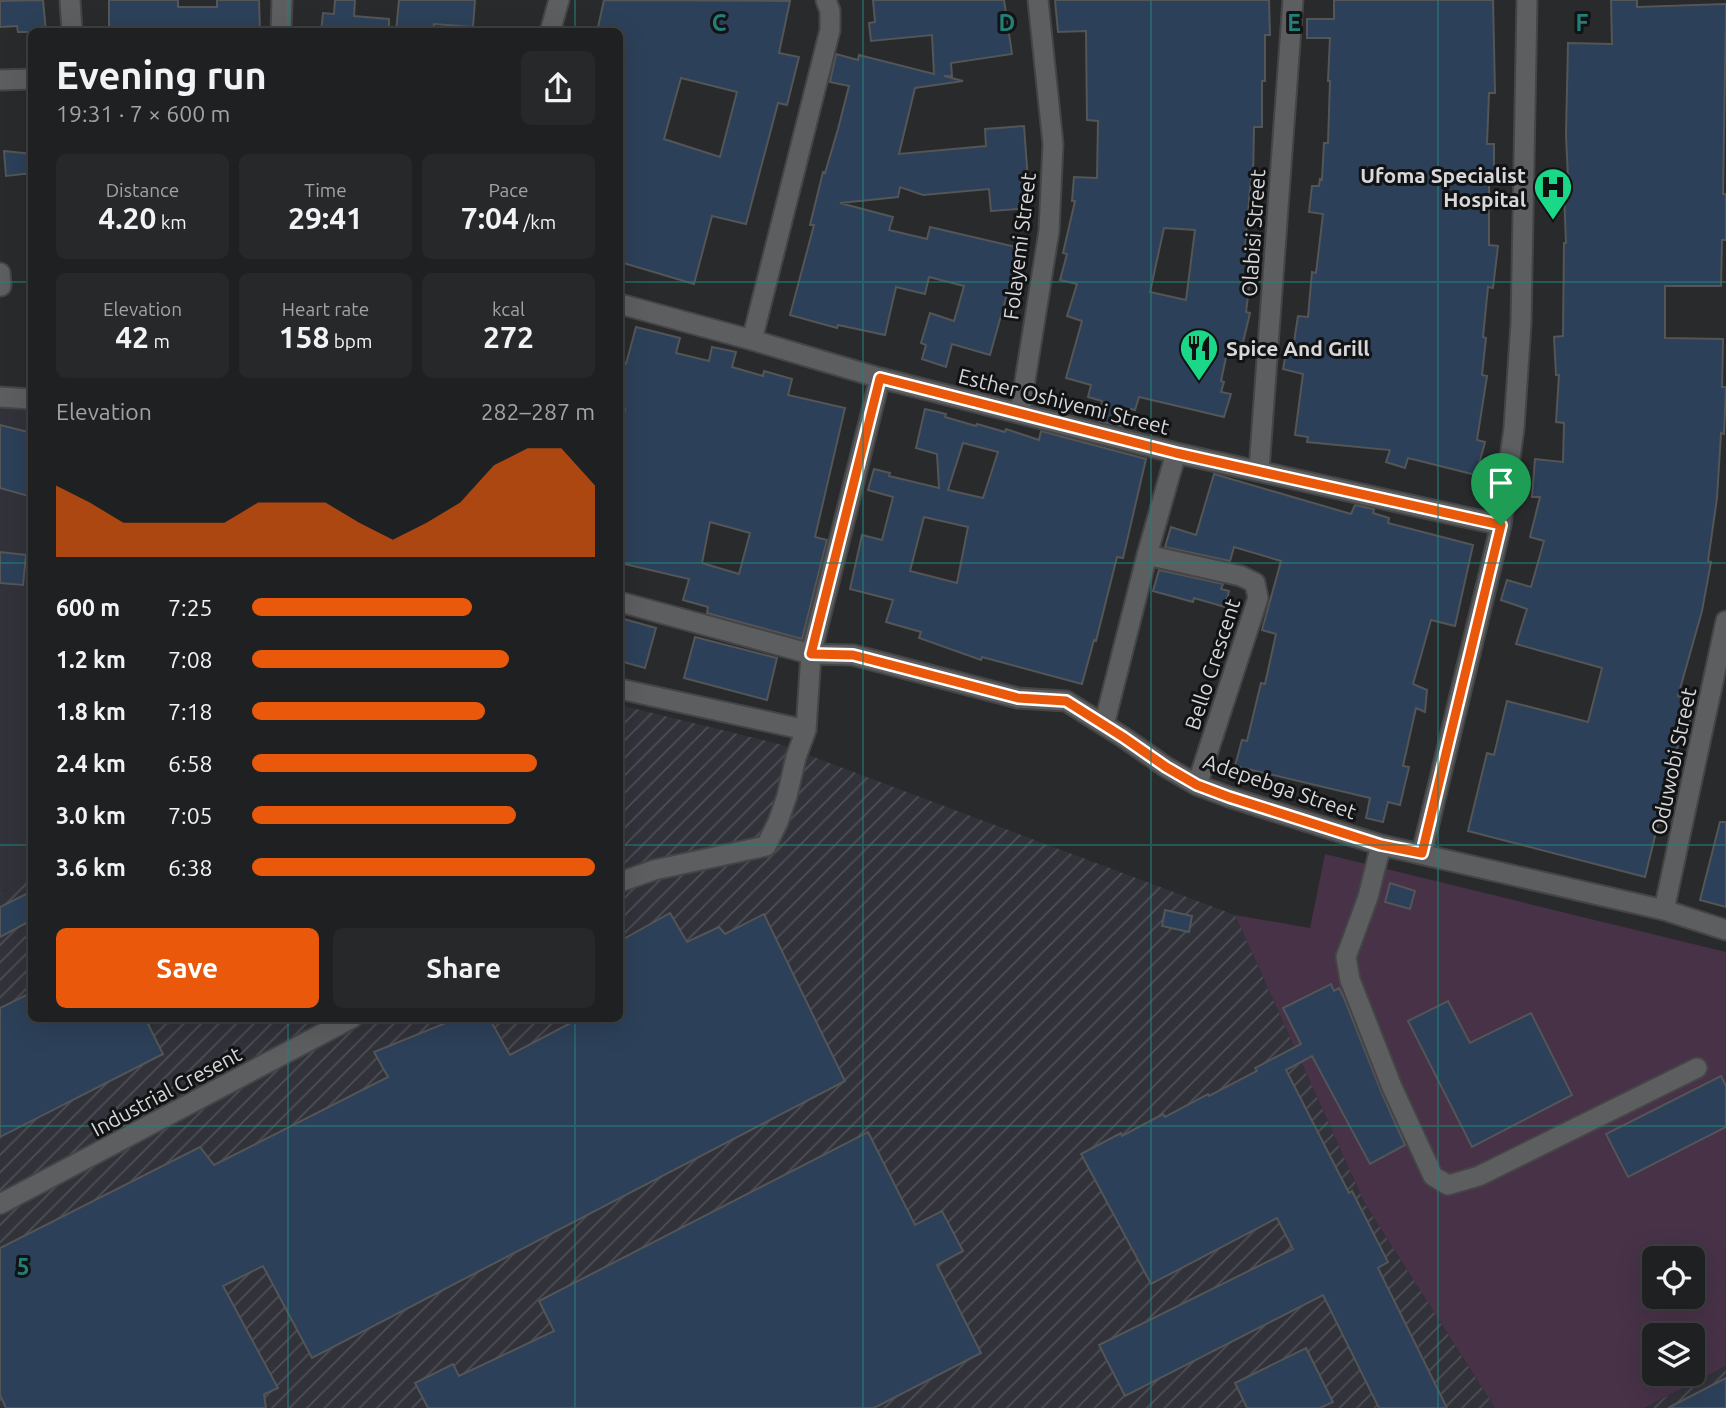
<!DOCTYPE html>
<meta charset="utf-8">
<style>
body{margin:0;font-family:Ubuntu,sans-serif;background:#27282a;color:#f1f3f6;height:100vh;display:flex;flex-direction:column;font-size:26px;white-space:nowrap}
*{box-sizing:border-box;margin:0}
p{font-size:23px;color:#a1a3a5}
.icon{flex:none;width:38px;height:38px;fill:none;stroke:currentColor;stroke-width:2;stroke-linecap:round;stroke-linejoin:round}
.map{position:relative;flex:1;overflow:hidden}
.details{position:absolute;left:28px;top:28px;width:595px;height:994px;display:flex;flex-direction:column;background:#1f2021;border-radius:10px;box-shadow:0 7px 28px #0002,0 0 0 2px #3c3e3f}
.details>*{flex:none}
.buttons{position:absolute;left:1642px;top:1246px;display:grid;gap:14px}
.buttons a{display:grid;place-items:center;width:63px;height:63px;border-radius:10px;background:#1f2021;box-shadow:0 7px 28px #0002,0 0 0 2px #3c3e3f;font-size:35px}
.pin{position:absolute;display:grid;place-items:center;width:60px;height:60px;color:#fff;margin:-72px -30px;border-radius:50% 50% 50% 0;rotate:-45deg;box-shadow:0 0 7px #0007}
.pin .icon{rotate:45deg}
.round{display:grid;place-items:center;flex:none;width:74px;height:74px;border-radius:10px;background:#27282a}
.summary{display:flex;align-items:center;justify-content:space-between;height:119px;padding:0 28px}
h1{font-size:38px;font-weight:700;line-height:52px}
.metrics{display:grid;grid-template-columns:repeat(3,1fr);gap:10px;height:119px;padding:7px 28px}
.metrics div{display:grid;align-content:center;border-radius:10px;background:#27282a;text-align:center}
.metrics b{font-size:30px;font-weight:700}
.metrics small{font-size:19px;font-weight:400}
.metrics p{font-size:19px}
.chart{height:196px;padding:14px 28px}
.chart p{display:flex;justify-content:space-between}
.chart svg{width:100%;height:126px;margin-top:7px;fill:#ea580c;opacity:.7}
.primary-button{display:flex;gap:14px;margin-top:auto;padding:14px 28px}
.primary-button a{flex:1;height:80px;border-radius:10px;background:#ea580c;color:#fff;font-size:28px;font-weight:700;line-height:80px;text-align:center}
.primary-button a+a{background:#27282a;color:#f1f3f6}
ul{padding:0 28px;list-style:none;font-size:23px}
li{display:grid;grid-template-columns:112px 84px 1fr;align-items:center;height:52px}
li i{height:18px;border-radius:9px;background:#ea580c}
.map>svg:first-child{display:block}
</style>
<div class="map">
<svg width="1726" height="1408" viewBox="0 0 1726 1408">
<defs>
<pattern id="industrial-furrows" width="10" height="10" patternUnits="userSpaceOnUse" patternTransform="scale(1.75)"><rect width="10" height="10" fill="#31323a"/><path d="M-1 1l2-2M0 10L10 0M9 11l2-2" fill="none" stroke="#4e4f56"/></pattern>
</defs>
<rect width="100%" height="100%" fill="#292a2c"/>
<path fill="#31323a" d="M31,406v470l-31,17v-486z"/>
<path fill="url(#industrial-furrows)" d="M620,705l159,39 456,171 130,289 130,204h-1495v-515l31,-17 1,142h588z
M1726,1366v42h-82z"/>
<path fill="#473247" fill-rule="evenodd" d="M1325,854l401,98v414l-82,42h-149l-130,-204 -130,-289 75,13zM1654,1258h38v39h-38zM1654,1335h38v39h-38z"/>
<path fill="#2c4059" stroke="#535557" stroke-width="2" fill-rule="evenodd" d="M43,0l3,32h-28l-1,-6 -17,1v-26z
M109,0h69v7h39v-7h42l1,32h-76v-3l-75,3z
M335,0h20l-1,16 35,3v13h-68l2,-19 11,1z
M399,0h76l-2,27 -39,-3 -1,8h-37z
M604,0l186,1 -11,52 20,4 -12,48 -9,-2 -32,121 -34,-8 -18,68 -74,-22v-230l-22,-5zM681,78l56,14 -17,65 -56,-18z
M873,0h131l8,54 -61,9 1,13h-8l19,5 -48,7 -16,66 87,-8 -1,-17 39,-3 6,82 -39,3 -2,-22 -66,6 -23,-8 -2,10 -58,6 53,14 -4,13 38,9 3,-12 90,21 -30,107 -38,-11 -6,23 -24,-8 4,-14 -5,-2 9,-30 24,8 10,-35 -35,-9 -4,17 -29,-7 -11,48 -47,-10 -1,3 -47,-13 24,-90h-4l13,-53 2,1 13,-44 11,-43 -19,-4 6,-28 22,6 1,-5 75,19 -2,-39 -61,6 -2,-18 6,-1z
M1055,0h214l1,35h-5v46h-3v46h-8l-1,51h-2l-6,70 9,1 -8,63 4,1 -9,38 -13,-3 -7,33 3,1 -3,10 10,2 -7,23 -85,-20 -4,13 -8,-2 -4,19 -25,-6 4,-20 -14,-4 3,-12 -25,-7 16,-57 -15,-5 10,-32 -17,-4 7,-26 -4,-1 12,-52h-3l2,-24 23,1 1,-57 -11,-1 -1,-89 -28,1zM1164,228l31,2 -9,70 -36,-8z
M1334,0h159l2,93h-6l-2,51h7v38h-5v63l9,1 -5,42 -5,-1 -5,50 3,1 -4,37 5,1 -10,64 8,2 -9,33 -68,-17 -3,10 -19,-6 4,-12 -83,-8 1,-5 -13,-2 8,-61 -20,-5 3,-16 6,2 6,-39 10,1 4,-45 4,1 7,-59 -14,-2 3,-26h7l1,-7 2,1 2,-37h4l2,-62h-2l2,-43h-23v-19h27z
M1611,0h26v7l89,-3v9l-3,181h3v46h-4l-1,46h-56v52l58,1 -1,48h4l-2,47 -3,-1 -4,65 -9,63 3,1 -9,49 -24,85 17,5 -9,34 -5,-1 -16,58 7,2 -8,31 -6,-1 -13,53 -177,-46 19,-78 7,2 13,-54 81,21 14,-54 -86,-24 11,-35 -26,-9 6,-20 24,7 13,-46 -14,-4 10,-40h-8l3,-38 28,3 1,-39 -8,-1 3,-47h-3l-2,-38 9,-1 1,-93h2l-2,-51h3l1,-14 -2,-43 2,-92 44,1z
M4,151l28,3v19l-26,3z
M636,327l44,11 -4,15 33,8 3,-14 24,5 -4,15 31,9 1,-5 28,8 -4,16 57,13 -30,129 12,3 -25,99 -95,-26 1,-6 -25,-7 6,-21 -69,-16v-133l5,-21 -5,-1v-46l6,2zM710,522l40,11 -11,41 -37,-11z
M925,409l21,5 -1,3 31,9 1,-2 28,8 1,-3 33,11 2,-9 105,28 -23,99 -6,-1 -21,84 -2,-1 -12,44 -100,-27 -1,3 -62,-22 2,-6 -35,-10 7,-22 -43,-11 12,-54 20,5 11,-43 -25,-7 6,-21 16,4 -1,3 50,12 -2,-34 -21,-6zM963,443l35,9 -15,46 -35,-8zM924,517l44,10 -11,56 -47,-12z
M0,425l32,8v64l-32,-9z
M1214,474l137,40 4,-9 19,4 -1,4 16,5 -1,5 85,22 -18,81 -24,-6 -18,64 14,6 -2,22 -9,-4 -13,58 6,1 -9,38 -12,-3 -5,20 -17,-4 4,-20 -135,-32 7,-26 5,1 14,-58 4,1 11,-50 -14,-4 19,-69 -47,-14 -4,14 -65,-14 6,-20 25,8z
M0,552l26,3 -3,30 -23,-2z
M1159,570l64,14 -2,5 8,2 -4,16 -31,-9 -1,4 -40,-11z
M620,618l36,10 -11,40 -25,-7z
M695,637l82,21 -10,42 -83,-22z
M1720,822h6v85l-26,-7z
M1390,883l25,8 -5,18 -25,-7z
M32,891v29l-32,17v-30z
M1165,910l27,6 -3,16 -27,-6z
M670,913l17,29 32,-15 6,7 39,-20 81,167 -533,277 -49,-92 -40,20 55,102 -14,6 2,14h-260l-6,-13v-147l200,-101 14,18 174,-88 -14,-25 84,-34h31l21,37 70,-37h40v-77z
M1331,984l3,7 5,-3 5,10 37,93 24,54 -35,19 -58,-108 -26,14 63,123 3,-2 36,71 -10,6 69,140h-68l-56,-113 -198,101 -26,-51 194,-96 -16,-31 -126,66 -70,-130 40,-21 1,3 41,-22 2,3 43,-23 1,2 48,-25 -2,-3 46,-24 -18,-36z
M32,992v26h113l18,36 -163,83v-129z
M1448,1001l22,42 61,-30 41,82 -100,52 -64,-126z
M1721,1076l5,10v41l-98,50 -22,-43z
M868,1132l47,93 27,-14 21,40 -26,14 44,88 -107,55h-446l-13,-25 38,-19 6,12 95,-45 -15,-30z
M1306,1348l27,54 -13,6h-73l-12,-25z
M1726,1378v30h-58z"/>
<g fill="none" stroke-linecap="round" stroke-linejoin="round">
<g stroke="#454547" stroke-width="23">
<path id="street" d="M70,0l2,32
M281,32l1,-32
M550,32l9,-32
M0,80l32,-1
M0,273l1,13
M620,304l132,36 128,38 296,75 325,72
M752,340l78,-310v-19l-4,-11
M0,397l32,2
M1020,412l29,-181 4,-87 -15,-144
M1259,470l34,-470
M1147,555l94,21 14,7 3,15 -61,187
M620,602l191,52 69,-276
M620,689l186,41
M1104,725l43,-170 29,-102
M1381,845l-13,52 -22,60 4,23 42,107 41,89 15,9 31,-9 218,-108
M1422,853l79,-328 13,-97 7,-105 6,-323
M620,882l34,-12 112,-24 12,-24 9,-26 9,-39 10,-27 5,-76 42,1 165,43 48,3 57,36 43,30 31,18 32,12 152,48 283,65 62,20
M1664,910l62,-289
M0,1204l352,-186"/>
</g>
<use href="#street" stroke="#5d5e60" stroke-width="19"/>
</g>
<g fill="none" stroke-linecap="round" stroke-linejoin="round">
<g stroke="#fff" stroke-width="14">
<path id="route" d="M880,378l296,75 325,72 -79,328 -41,-8 -152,-48 -32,-12 -31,-18 -43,-30 -57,-36 -48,-3 -165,-43 -42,-1z"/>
</g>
<use href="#route" stroke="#ea580c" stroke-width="9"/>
</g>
<path fill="none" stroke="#238079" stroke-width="2" stroke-opacity="0.55" d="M288,0v32M575,0v32M863,0v1408M1151,0v1408M1438,0v1408M0,282h32M620,282h1106M0,563h32M620,563h1106M0,845h32M620,845h1106M288,1018v390M575,1018v390M0,1126h1726"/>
<defs>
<g id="hospital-pin" transform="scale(2.0125)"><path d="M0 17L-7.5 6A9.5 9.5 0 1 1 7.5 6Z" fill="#19d988" stroke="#121314"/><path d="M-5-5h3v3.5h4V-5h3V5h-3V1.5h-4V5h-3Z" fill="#111"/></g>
<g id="restaurant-pin" transform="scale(2.0125)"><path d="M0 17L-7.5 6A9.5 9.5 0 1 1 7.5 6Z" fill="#19d988" stroke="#121314"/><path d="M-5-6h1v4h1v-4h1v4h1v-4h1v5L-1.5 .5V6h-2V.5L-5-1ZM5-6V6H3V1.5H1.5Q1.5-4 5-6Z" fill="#111"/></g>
</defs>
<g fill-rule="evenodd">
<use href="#hospital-pin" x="1553" y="187"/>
<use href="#restaurant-pin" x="1199" y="348"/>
</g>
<g text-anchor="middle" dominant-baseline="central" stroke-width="6" stroke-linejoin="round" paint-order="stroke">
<g font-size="21" font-weight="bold" fill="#d8d8da" stroke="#121314" text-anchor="end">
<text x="1526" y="175">Ufoma Specialist<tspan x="1526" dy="24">Hospital</tspan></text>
<text x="1226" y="348" text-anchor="start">Spice And Grill</text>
</g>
<g font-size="21" fill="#d8d8da" stroke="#121314">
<text transform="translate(1253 233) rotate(-86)">Olabisi Street</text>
<text transform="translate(1019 246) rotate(-83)">Folayemi Street</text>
<text transform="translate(1064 401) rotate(14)">Esther Oshiyemi Street</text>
<text transform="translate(1212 664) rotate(-72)">Bello Crescent</text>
<text transform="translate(1673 761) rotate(-78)">Oduwobi Street</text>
<text transform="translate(1280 786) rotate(19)">Adepebga Street</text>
<text transform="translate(166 1091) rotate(-28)">Industrial Cresent</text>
</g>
</g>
<g font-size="23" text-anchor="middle" font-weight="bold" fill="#238079" stroke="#121314" stroke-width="6" stroke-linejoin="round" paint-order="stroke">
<text x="719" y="31">C</text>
<text x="1007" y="31">D</text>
<text x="1294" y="31">E</text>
<text x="1582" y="31">F</text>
<text x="23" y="1275">5</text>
</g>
</svg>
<div class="buttons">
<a><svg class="icon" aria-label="locate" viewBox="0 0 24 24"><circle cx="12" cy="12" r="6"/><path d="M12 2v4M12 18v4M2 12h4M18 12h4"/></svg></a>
<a><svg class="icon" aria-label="layers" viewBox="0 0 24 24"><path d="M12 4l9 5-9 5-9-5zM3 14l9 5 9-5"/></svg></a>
</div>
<div class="pin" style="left:1501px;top:525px;background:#1e9e55"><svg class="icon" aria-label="arrive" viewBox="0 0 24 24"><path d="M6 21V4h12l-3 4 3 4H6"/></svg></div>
<section class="details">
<div class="summary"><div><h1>Evening run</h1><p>19:31 · 7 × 600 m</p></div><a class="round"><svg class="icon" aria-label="share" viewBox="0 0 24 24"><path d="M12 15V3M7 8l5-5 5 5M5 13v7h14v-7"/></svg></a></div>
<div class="metrics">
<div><p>Distance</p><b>4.20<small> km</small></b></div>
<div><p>Time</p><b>29:41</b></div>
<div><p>Pace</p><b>7:04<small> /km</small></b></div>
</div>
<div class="metrics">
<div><p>Elevation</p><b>42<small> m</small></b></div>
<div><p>Heart rate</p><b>158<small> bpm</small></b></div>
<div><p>kcal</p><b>272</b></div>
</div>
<div class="chart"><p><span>Elevation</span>282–287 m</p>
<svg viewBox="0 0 160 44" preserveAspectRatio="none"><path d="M0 44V19L10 25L20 32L30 32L40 32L50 32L60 25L70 25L80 25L90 32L100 38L110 32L120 25L130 12L140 6L150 6L160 19V44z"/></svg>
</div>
<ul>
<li><b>600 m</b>7:25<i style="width:64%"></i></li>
<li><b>1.2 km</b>7:08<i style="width:75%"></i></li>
<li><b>1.8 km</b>7:18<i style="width:68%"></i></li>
<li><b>2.4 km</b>6:58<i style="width:83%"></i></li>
<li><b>3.0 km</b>7:05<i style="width:77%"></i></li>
<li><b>3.6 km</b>6:38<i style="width:100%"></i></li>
</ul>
<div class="primary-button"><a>Save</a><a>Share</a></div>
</section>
</div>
